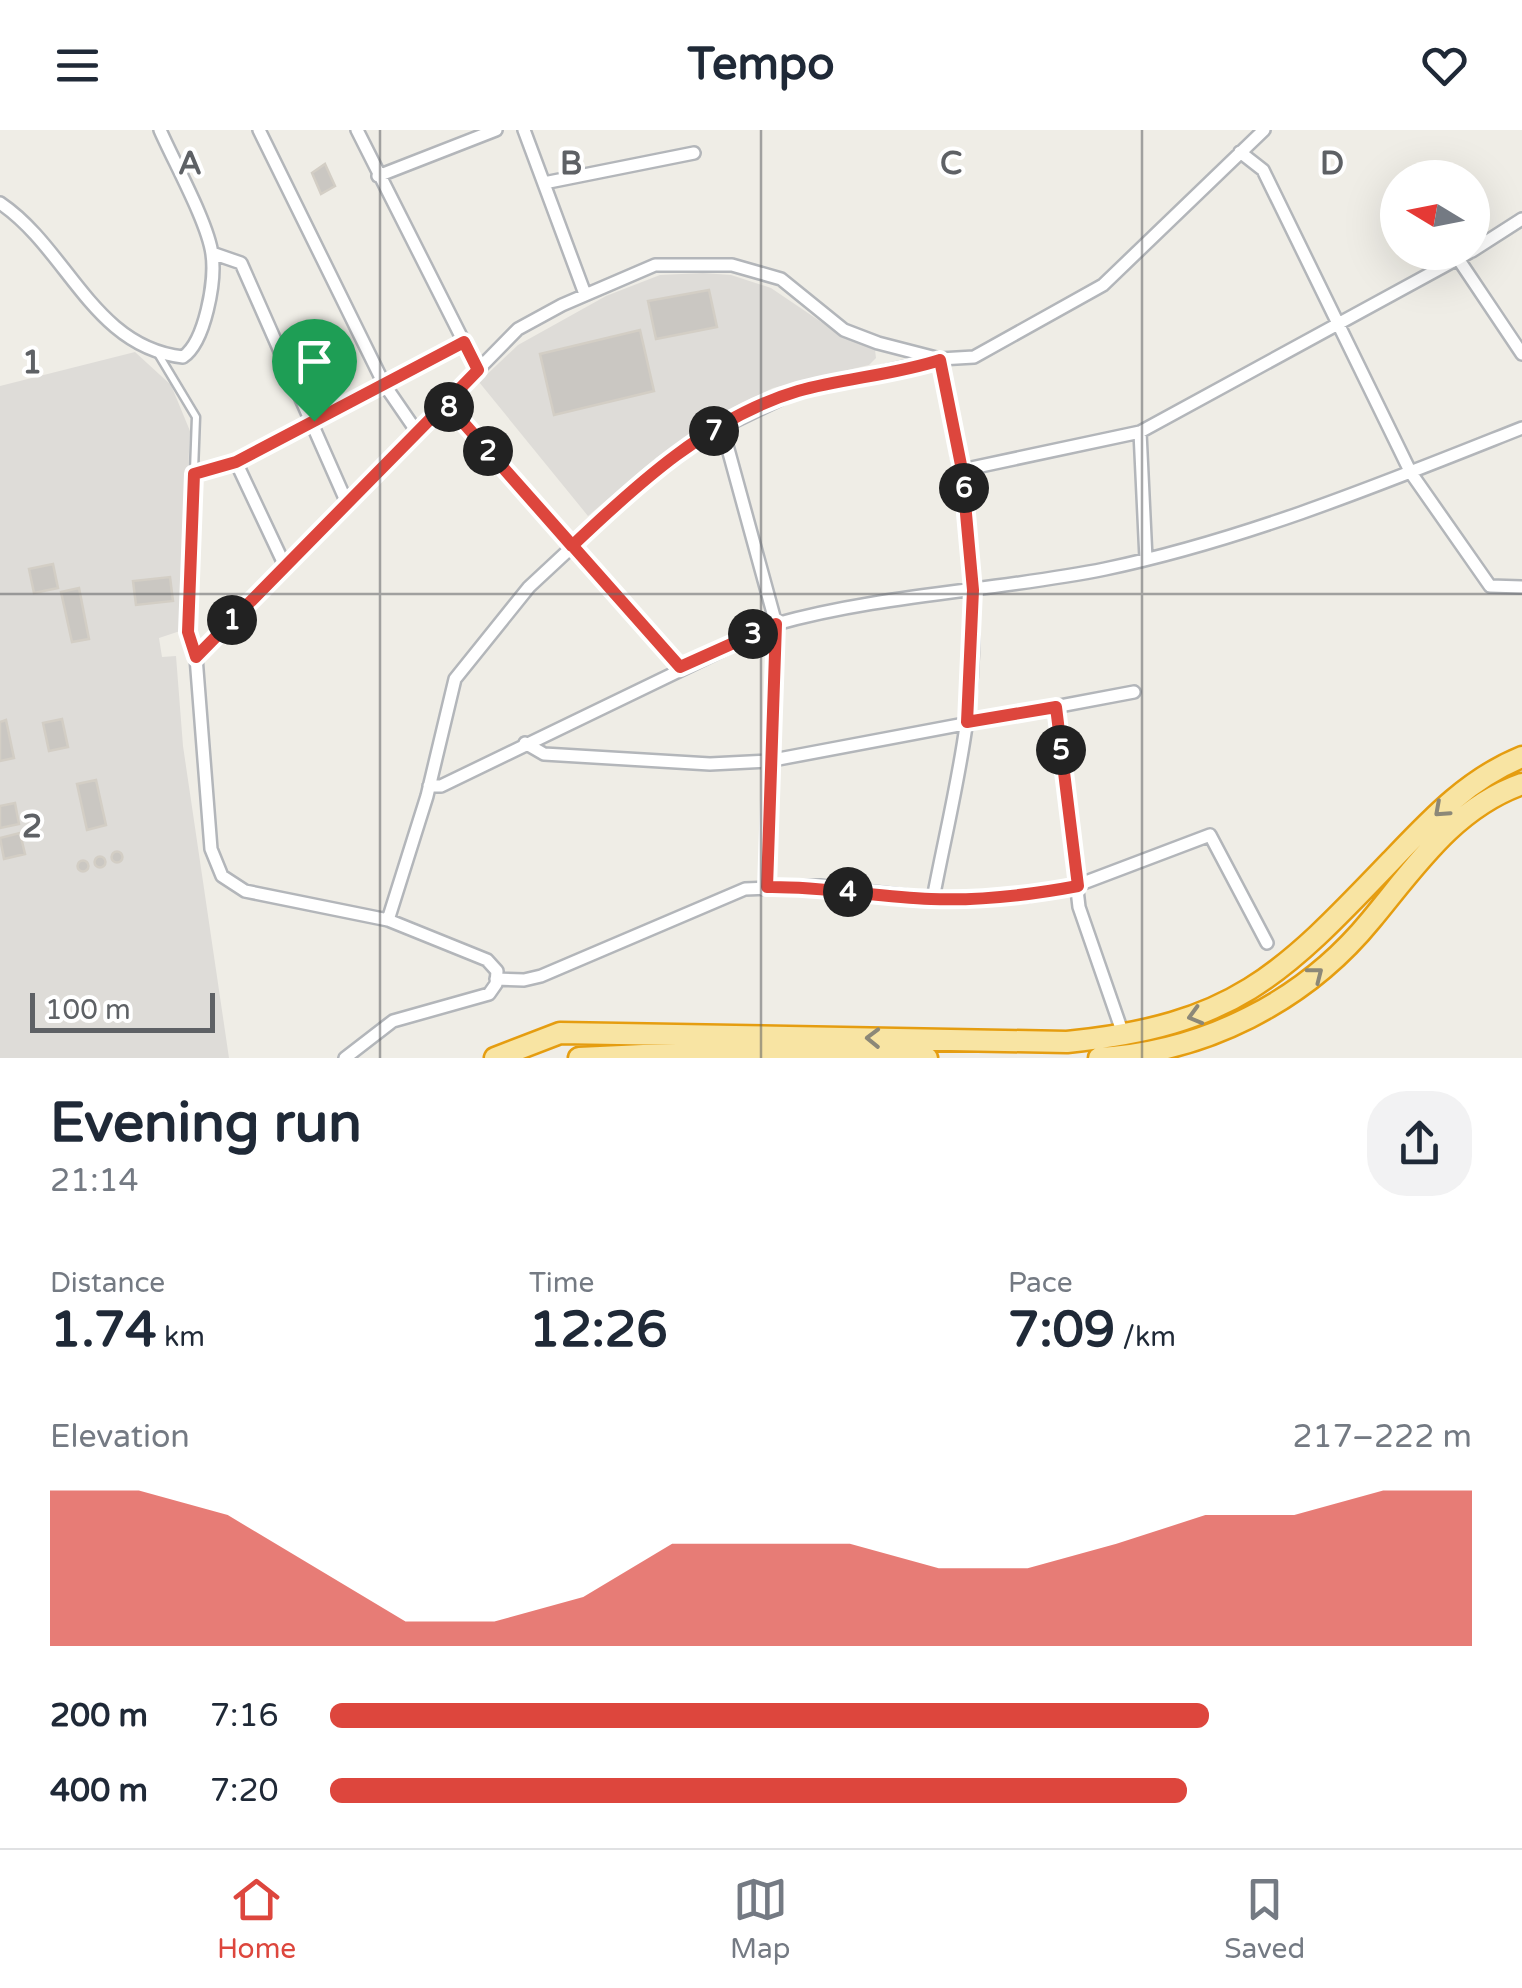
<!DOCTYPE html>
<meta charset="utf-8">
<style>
body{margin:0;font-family:"Varela Round",sans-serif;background:#f2f2f3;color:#1f2937;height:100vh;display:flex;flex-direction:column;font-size:38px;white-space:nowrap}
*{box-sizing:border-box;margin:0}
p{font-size:32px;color:#747a83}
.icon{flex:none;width:55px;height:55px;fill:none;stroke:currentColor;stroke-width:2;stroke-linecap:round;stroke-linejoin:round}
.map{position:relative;height:928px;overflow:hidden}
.drawer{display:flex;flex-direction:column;background:#fff;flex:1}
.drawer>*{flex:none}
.needle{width:65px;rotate:280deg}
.fabs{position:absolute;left:1380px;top:30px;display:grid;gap:20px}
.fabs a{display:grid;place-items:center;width:110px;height:110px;border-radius:50%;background:#fff;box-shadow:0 10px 40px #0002;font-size:50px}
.scale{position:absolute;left:30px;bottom:25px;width:185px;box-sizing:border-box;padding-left:10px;border:5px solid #5e6165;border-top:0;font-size:28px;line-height:35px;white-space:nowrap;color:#5e6165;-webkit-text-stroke:8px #fff;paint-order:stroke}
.pin{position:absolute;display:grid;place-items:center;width:85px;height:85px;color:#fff;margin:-102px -42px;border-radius:50% 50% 50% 0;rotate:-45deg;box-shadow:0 0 10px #0007}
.pin .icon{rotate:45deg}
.km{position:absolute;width:50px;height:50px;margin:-25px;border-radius:50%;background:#222;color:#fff;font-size:28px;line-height:50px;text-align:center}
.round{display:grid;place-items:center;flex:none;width:105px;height:105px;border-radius:40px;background:#f2f2f3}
.summary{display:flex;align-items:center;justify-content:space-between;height:170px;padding:0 50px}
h1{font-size:55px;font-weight:800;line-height:75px}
.figures{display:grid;grid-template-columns:repeat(3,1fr);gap:15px;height:170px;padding:10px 50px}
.figures div{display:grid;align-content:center}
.figures b{font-size:50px;font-weight:800}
.figures small{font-size:28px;font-weight:400}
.figures p{font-size:28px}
.chart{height:280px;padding:20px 50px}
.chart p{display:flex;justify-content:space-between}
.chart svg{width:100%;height:180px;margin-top:10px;fill:#dd463d;opacity:.7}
ul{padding:0 50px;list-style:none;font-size:32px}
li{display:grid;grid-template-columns:160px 120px 1fr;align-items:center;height:75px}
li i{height:25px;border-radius:12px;background:#dd463d}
header{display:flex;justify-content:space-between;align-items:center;height:130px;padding:0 50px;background:#fff;font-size:45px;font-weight:800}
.dock{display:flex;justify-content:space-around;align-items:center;height:140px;border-top:2px solid #e0e1e3;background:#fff;font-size:28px;color:#747a83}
.dock a{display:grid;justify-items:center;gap:5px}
.dock .current{color:#dd463d}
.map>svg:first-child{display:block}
</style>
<header><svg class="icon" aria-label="menu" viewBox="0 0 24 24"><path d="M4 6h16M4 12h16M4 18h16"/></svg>Tempo<svg class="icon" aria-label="heart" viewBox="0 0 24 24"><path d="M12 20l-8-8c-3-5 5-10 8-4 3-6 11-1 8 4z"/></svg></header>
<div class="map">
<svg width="1522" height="928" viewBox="0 0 1522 928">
<rect width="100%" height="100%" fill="#efede6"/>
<path fill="#dedcd8" d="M703,143l28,2 40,13 65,44 39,18 1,8 -7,7 -96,23 -39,19 -77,50 -69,59 -109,-134 39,-37 88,-49 54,-21z
M135,222l36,33 19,46 -10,200 -21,7 3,19 14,-1 7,90 46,312h-229v-672z"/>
<path fill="#cac7c2" stroke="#d3cec5" stroke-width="2.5" d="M325,34l10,22 -14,8 -9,-21z
M709,160l8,37 -61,12 -8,-38z
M640,200l14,61 -100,24 -14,-61z
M53,434l5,24 -24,5 -5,-24z
M170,447l3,24 -37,4 -3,-24z
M79,458l10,51 -17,3 -11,-50z
M62,589l6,28 -19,4 -6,-28z
M6,590l8,38 -14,3v-39z
M96,650l10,45 -19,5 -10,-46z
M15,673l4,21 -19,4v-22z
M20,703l5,21 -21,5 -4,-21z
M111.5 727a5.5 5.5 0 1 1 11 0a5.5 5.5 0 1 1-11 0Z
M94.5 732a5.5 5.5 0 1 1 11 0a5.5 5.5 0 1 1-11 0Z
M77.5 736a5.5 5.5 0 1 1 11 0a5.5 5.5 0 1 1-11 0Z"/>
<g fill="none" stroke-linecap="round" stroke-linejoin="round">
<g stroke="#b3b6ba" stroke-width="11">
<path id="service" d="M157,222l39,65 -8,215 8,24"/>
</g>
<g stroke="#b3b6ba" stroke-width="16">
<path id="minor" d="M259,0l125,254 33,48
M357,0l121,240
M524,0l61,164
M1240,22l23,18 148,303 79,113 32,1
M378,46l118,-46
M544,53l150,-30
M0,73c68,46 93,144 183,154 22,-15 33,-76 29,-103 -4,-31 -38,-92 -52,-124
M1472,121l50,-32
M212,123l29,10 106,240
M1459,130l63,94
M445,273l235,264
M722,297l54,197 -9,263
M1140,302l6,127
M236,332l49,104
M962,340l178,-38 330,-180
M194,344l42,-12 228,-120
M1056,577l23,200 44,127
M525,613l19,11 166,10 58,-3 366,-69
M429,656h12l335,-162c107,-30 220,-33 329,-55 143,-30 281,-87 417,-141
M388,790l39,-124 28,-117 74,-92 129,-120 50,-33 87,-42 145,-33c24,120 44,244 26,367 -8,58 -22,115 -33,173
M496,849l28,1 17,-4 204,-87 75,-3 113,13 93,-3 52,-11 132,-50 57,108
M345,928l48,-37 96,-27 7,-10 1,-13 -10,-11 -99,-40 -143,-29 -23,-15 -11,-27 -15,-192 322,-328 44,-24 93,-40h77l49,14 63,51 34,13 62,16 34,-2 129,-72 161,-155"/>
</g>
<g stroke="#e59d10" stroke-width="25">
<path id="trunk" d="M495,928l65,-25 507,9c167,-17 213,-65 324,-181 40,-42 77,-82 131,-104
M579,928l129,-6 219,6
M1099,928c105,-6 205,-56 272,-138 44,-53 83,-112 151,-136"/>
</g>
<use href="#service" stroke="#fff" stroke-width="6"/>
<use href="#minor" stroke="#fff" stroke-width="11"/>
<use href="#trunk" stroke="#f8e4a3" stroke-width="20"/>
</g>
<defs><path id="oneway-chevron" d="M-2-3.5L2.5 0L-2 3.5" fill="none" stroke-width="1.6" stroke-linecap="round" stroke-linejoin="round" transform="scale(2.5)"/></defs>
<g stroke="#8c8878">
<use href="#oneway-chevron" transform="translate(1441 680) rotate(138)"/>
<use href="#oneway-chevron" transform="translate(1316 844) rotate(-38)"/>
<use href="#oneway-chevron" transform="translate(1195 886) rotate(164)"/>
<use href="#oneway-chevron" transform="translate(873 908) rotate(-179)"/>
</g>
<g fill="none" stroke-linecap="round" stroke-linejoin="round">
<g stroke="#fff" stroke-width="20">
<path id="route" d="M314,291l-78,41 -42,12 -6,158 8,25 250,-254 234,264 96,-43 -9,263c55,-1 108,10 164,12 50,2 99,-4 147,-13l-22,-179 -89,15 6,-132 -11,-120 -22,-110c-46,15 -95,18 -142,31 -88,26 -161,93 -226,155l-126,-143 32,-33 -14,-28 -150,79"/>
</g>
<use href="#route" stroke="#dd463d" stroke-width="12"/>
</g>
<path fill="none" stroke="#5e6165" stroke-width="2.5" stroke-opacity="0.55" d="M380,0v928M761,0v928M1142,0v928M0,464h1522"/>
<g font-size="32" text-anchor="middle" font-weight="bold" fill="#5e6165" stroke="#fff" stroke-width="8" stroke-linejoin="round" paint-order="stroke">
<text x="190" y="44">A</text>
<text x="571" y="44">B</text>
<text x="951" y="44">C</text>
<text x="1332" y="44">D</text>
<text x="32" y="243">1</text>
<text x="32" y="707">2</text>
</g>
</svg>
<div class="fabs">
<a><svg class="needle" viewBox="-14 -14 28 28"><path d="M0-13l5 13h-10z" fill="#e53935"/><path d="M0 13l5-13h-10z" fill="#747a83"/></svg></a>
</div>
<div class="scale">100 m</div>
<div class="pin" style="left:314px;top:291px;background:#1e9e55"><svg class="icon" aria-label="arrive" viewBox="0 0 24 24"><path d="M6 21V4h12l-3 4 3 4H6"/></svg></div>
<b class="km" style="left:232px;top:490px">1</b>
<b class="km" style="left:488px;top:321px">2</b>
<b class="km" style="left:753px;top:504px">3</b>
<b class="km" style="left:848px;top:762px">4</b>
<b class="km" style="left:1061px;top:620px">5</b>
<b class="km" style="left:964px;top:358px">6</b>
<b class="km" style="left:714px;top:301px">7</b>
<b class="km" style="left:449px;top:277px">8</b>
</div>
<section class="drawer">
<div class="summary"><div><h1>Evening run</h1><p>21:14</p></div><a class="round"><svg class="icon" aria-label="share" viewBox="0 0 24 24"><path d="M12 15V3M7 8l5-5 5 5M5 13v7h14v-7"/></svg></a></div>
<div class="figures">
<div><p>Distance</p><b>1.74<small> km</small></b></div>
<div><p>Time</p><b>12:26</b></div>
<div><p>Pace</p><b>7:09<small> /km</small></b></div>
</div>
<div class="chart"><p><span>Elevation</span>217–222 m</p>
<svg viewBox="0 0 160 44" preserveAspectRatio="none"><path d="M0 44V6L10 6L20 12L30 25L40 38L50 38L60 32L70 19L80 19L90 19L100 25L110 25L120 19L130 12L140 12L150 6L160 6V44z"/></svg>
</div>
<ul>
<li><b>200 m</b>7:16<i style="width:77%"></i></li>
<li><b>400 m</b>7:20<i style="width:75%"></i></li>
</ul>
</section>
<nav class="dock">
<a class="current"><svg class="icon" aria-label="home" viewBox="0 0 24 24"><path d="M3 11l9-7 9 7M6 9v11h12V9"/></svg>Home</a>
<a><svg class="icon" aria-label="map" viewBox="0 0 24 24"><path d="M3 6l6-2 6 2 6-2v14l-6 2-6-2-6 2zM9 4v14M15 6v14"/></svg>Map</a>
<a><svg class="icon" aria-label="saved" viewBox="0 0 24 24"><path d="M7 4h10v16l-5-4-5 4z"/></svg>Saved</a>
</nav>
